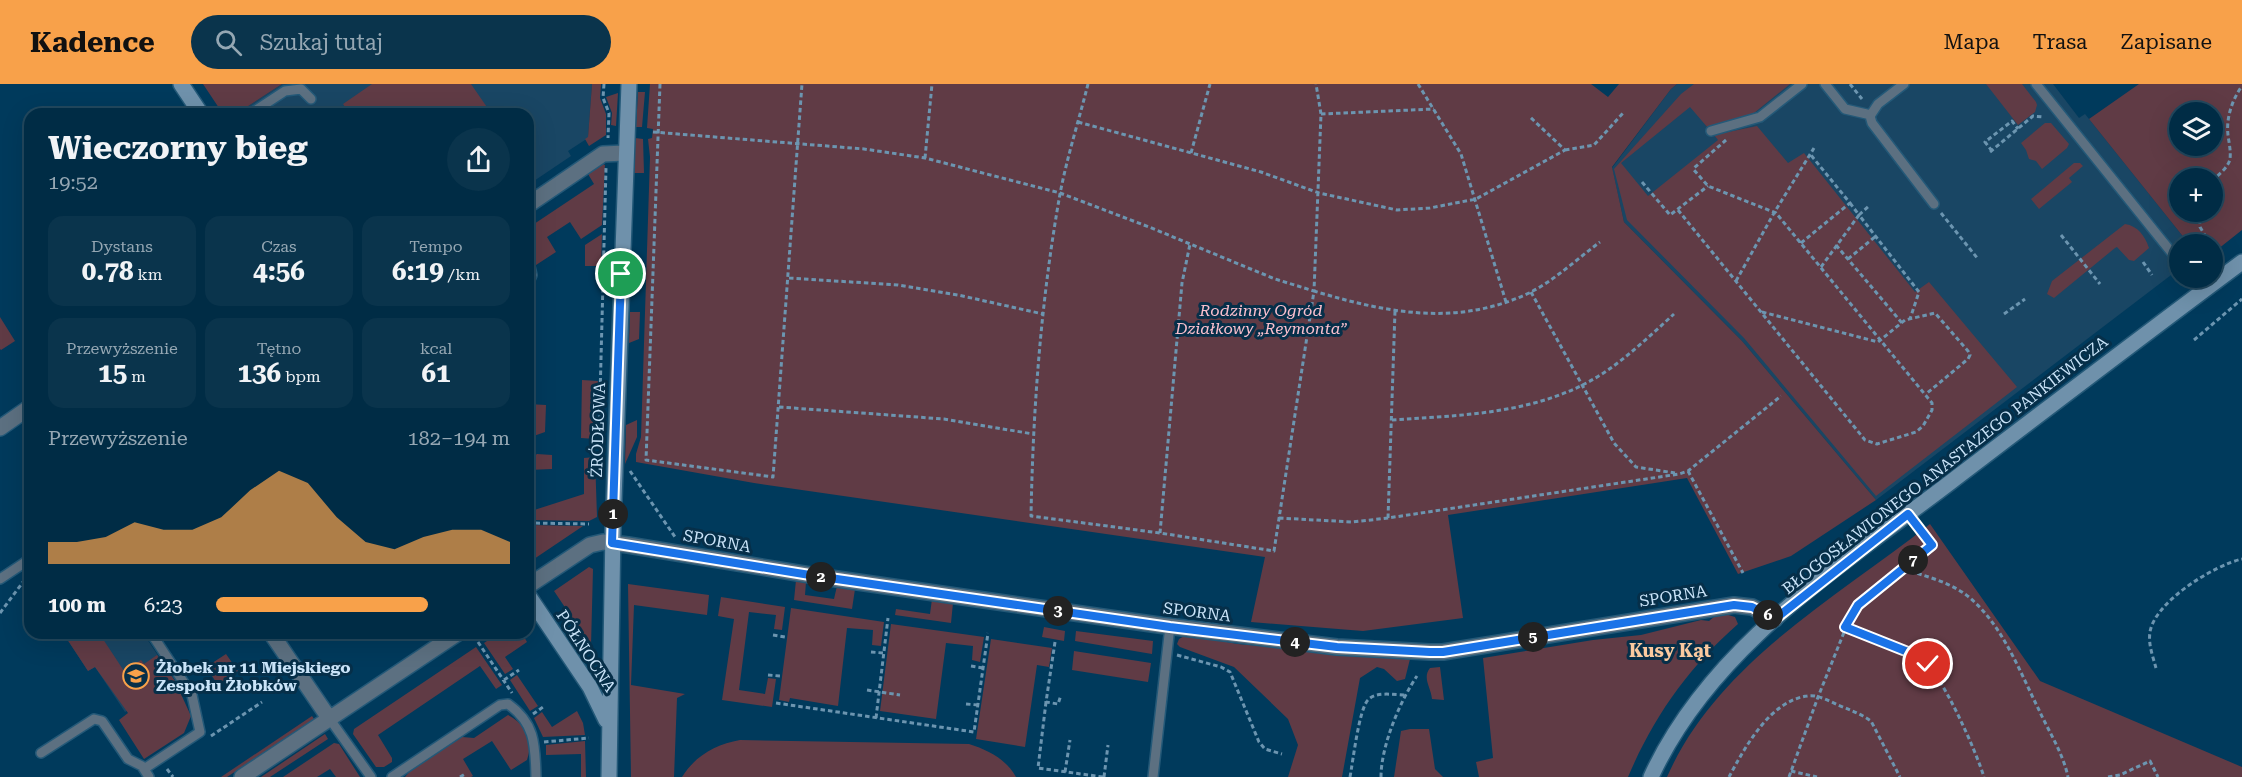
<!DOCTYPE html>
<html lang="pl">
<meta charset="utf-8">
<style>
body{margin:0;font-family:"Roboto Serif",serif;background:#0a344c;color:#f1f3f6;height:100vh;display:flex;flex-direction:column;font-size:22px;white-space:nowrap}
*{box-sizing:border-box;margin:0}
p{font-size:20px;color:#95a7b3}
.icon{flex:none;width:33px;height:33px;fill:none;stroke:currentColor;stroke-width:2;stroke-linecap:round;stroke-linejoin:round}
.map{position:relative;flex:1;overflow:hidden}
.side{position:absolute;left:24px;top:24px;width:510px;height:531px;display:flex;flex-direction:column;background:#002c45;border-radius:18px;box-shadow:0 6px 24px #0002,0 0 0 2px #22485e}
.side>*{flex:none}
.fabs{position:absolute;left:2169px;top:18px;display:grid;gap:12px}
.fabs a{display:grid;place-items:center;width:54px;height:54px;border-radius:50%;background:#002c45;box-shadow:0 6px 24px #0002,0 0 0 2px #22485e;font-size:30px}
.pin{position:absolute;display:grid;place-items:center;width:51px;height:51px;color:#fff;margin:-26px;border:3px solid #fff;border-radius:50%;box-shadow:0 2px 6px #0007}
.km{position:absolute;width:30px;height:30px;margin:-15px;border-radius:50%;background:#222;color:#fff;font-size:16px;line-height:30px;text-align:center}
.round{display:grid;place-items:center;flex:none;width:63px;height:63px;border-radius:32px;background:#0a344c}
.summary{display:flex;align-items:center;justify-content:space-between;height:102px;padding:0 24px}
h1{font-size:33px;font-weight:700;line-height:45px}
.stats{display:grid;grid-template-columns:repeat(3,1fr);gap:9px;height:102px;padding:6px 24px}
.stats div{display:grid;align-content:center;border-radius:15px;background:#0a344c;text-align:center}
.stats b{font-size:26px;font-weight:700}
.stats small{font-size:16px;font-weight:400}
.stats p{font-size:16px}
.chart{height:168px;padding:12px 24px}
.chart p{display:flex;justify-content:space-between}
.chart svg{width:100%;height:108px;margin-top:6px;fill:#f8a14a;opacity:.7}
ul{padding:0 24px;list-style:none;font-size:20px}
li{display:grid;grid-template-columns:96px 72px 1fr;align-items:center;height:45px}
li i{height:15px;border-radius:8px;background:#f8a14a}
header{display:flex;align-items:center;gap:36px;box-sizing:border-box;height:84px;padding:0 30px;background:#f8a14a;color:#111}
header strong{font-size:28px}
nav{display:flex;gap:33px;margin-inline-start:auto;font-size:21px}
.search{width:420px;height:54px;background:#0a344c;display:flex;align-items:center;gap:15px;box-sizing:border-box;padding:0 21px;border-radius:33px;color:#95a7b3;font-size:22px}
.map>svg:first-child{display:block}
</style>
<header>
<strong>Kadence</strong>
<div class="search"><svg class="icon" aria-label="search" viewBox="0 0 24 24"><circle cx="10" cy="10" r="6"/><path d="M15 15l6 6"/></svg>Szukaj tutaj</div>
<nav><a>Mapa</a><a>Trasa</a><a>Zapisane</a></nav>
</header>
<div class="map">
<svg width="2242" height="693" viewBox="0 0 2242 693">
<rect width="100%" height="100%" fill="#003a5c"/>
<path fill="#194664" d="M282,0h310l-4,54 -20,13 3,5 -43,29v-71h-284l-2,-4z
M1677,0h376l26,34 6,-4 104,130h-9l-1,25 -303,231 -134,-159 -118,-119 -12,-54 59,-79z
M63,549h80l32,48 -50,31 -30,-45 -7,4z"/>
<path fill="#603b45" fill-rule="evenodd" d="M203,0h79l-46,30h-13z
M372,0h99l20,29 -141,1 -7,-10z
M592,0h9l-1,14 6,16v21l-17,11 -4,-7 3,-2z
M650,0h941l17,13 11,-13h58l-6,5 -59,78 12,55 118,119 134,159 -85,56 -53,18 -51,-96 -239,37 15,103 -100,13 -112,-9 14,-65 -511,-74 -118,-21v-8l5,-17 9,-280 -2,-18 4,-1 1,-9 -6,-1z
M1694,0h96l-36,29 -46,15 -18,-21 -69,56 27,33 70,-56 -4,-5 43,-9 31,37 16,-10 111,139 14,-10 88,105 -141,109 -132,-158 -117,-118 -13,-51 67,-75z
M1986,0h36l14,18 1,3 -2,7 -17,13z
M2139,0h103v146l-29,23 -1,-9h-23l-100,-125zM2212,28v34h-32v-34zM2212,94v34h-32v-34z
M638,8h7l-3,35h-6z
M618,9l-2,33 -5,-1 1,-12 -6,-16z
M2045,39h6l18,21 -2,4 -25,21 -6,-8 -7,-2 -3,-9 -5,-7z
M635,54l8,1 1,34h-10z
M2074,79h6l3,3 -14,12 3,4 -33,27 -8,-10z
M603,80l2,1 -3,60 -21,14 -11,-17 -23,15 9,15 -20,13 -8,-13v-24l66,-44 -6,-10z
M2125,140c13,2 20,12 24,24l-15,13 -5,-1 -12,-13 -2,1 -61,50 -7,-4 5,-13z
M602,150l-1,32h-16v-21z
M630,228h10l-1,27 -10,4z
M0,233l15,24 -14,9 -1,-1z
M582,296l16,1 -3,58 -14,-1z
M528,320l18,1 -1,27 -17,6z
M637,336v17l-12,27 1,-39z
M537,370l15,1v14l-24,1 1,-10z
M595,373l2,60 -8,4 -61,-1v-8l56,-18v-36z
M1930,440l110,157 202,86v10h-575c50,-114 169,-179 263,-253z
M528,441l55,1 -49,33 -6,-9z
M589,483l4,2 -2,77 -37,-55z
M796,496l10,2 -1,13 29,4 3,-13 18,3 -3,20 -58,-9z
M628,500l81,11 -2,20 -73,-10 -3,80 54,9 -8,4 -3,79h-43z
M721,513l64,10 -3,23 -8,-1 2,-14 -27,-3 -10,78 26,4 3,-16 8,1 -4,28 -50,-7 12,-81 -16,-3z
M932,515l21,4 -2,20 -56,-8 1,-6 34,5z
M791,524l93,14 -3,24 -9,-1 1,-15 -26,-2 -9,78 -48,-8 -1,4 -10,-2z
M1725,530l10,3 3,7c-50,44 -84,92 -110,153h-149l-3,-15 17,-4 -10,-100 110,-18 48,-5 60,-15 8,1 6,-5z
M891,540l93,13 -4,25 -8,-2 1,-14 -27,-3 -10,76 -56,-8z
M1044,543l21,4 -1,10 -22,-4z
M1076,547l77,10 -1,13 -77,-13z
M63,549h36l25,38 17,-11 3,4 13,-9 18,26 16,35 -7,17 -40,26 -25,-39 9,-7 -33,-46 -7,4z
M499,549h23l5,9 -22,15 8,12 -8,5 -21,-31z
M1186,551l52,9 172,15 -5,20 -8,2 -13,-12 -7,-2 -17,11 -18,99h-54l10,-32 -10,-26 -54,-52 -54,-20 -3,-3 2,-5z
M991,555l61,9 -3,19 -12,-2 -12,82 -49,-8z
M476,563l26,38 -6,4 -16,-23 -102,69 14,23v4l-8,5h-8l-23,-33 1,-5z
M1074,567l77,12 -3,19 -76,-12z
M226,570l12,17 -20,14 -12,-18z
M1440,583l4,33 -12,-1c-1,-12 -10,-21 -2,-31z
M517,591l21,31 -8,5 -20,-31z
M577,627l6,12 2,12 -42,2 -9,-19 8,-6 10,15z
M508,631c19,11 26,23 19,45l-16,10 -19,-29 -29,18 10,17 -2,1h-66l6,-7 51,-33 12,1z
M312,632l2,3 -87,58h-6z
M1410,645h19l6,40 8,8h-49l7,-46z
M325,650l3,5 -58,38h-9z
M740,656l229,4c19,6 37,15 47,33h-334c13,-21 34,-33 58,-37z
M585,657l1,36h-5v-23l-35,1v-10z
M334,659l5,1 21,33h-24l-6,-8 -13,8h-34z"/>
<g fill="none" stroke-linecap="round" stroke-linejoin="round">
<g stroke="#245978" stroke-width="12">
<path id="lane" d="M1825,0l20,25 26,6
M1904,0l-26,20 -8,12 2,7 62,81
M2036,0l144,179
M250,30l35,-23 16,-2 10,10
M1711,47l49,-14 42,-33
M528,174l4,17 -4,9
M2191,194l11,13
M0,495l30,-20
M329,634l42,59
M41,669l53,-34 8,2 26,38 14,7 7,11
M144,685l56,-37 -8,-37 -41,-62
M392,693l108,-72 8,-1c28,20 27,42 28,73
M1153,693l17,-151"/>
</g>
<g stroke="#245978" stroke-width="18">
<path id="street" d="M528,121l75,-51 22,-1
M0,344l30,-21
M528,502l62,-41 13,-3 25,3 188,31 343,49 178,22 93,5h13l291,-47 18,2 23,12
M271,549l58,85
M242,693l216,-144"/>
</g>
<g stroke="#245978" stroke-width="18">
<path id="secondary" d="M181,0l20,30
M528,511l62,92 16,33
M609,693l4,-249 16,-444
M1651,693c60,-131 190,-211 301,-296 96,-73 193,-147 290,-219"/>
</g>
<path stroke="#6c95b0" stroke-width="3" stroke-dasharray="4.5 3" stroke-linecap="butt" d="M604,0l-1,14 6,15 -1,25
M660,0l-14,376 127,17 29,-393
M1088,0c-9,36 -21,73 -28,110 -19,106 -27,214 -29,322l129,17 114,18 40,-260c73,22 143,36 215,2 26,-13 48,-34 71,-51
M1418,0l43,70 45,148
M1850,0l12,15
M1321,30l113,-5
M1078,38l183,50 58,21 78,17 33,-2 46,-9 89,-49 -36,-34
M653,48l211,17 61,9 135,35 89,34 126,52 39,12 7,-177 -5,-30
M1565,66l29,-5 30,-33
M1992,67l-7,-9 27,-21 6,8
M1990,68l43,-36 10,1
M1191,69l19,-69
M925,74l7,-74
M2212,97c6,-6 16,-13 18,-22 1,-8 -1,-16 -2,-24 -2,-17 4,-35 14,-49
M1642,98l28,33 38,-29
M1850,119l9,12 10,-9
M1678,126l187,230 12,4 39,-12 7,-6 9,-16v-7l-156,-190 -68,-27 -14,-16v-2l32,-28
M2199,128l1,15 10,17
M1941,129l37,46
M2061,151l39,49
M1801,159l49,-40 -40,-49
M1836,161l66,78
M2212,164l4,5
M1848,175l28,-23
M2143,178l9,13
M1821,183l38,-52 60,77 -9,27
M789,194l109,7 60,10 85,19
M1736,197l38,-68 40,-65
M1531,208l83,151 22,24 39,6
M1762,228l116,30 27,-22 30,-7 33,38 2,4 -2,4 -42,35
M2004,230l21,-15
M2194,256l48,-41
M779,323l165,12 89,15
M1392,336c74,-5 152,-6 216,-50 23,-16 45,-37 66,-56
M599,351l7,-267
M630,387l45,66
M1688,387l55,102
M1279,434l73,4 36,-4 291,-44 9,-3 93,-75
M1388,434l7,-207
M528,439l61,1
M1160,449l22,-250 8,-39
M1903,485c22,7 48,13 67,29 33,28 50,74 69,112 10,22 24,43 29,67
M0,529l26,-35
M1845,543c23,9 57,18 77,32 20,15 54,92 62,118
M773,551l12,2
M478,558l34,51
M1055,558l-9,60 12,2 3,-9
M871,568l12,1
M1177,571l44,12 9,5 29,70 6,7 17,5
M971,582l12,2
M2156,584c-3,-11 -8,-24 -6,-36 5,-31 65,-67 92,-73
M768,591l12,1
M504,596l15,-10
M867,606l33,5
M1046,618l-8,66 65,9
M776,619l198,29 14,-99
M966,620l12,1
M533,630l10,-7
M876,634l12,-100
M211,652l51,-34
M544,658l45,-4
M167,685l6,8
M1791,687l26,6
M1065,688l5,-32
M460,693l5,-3
M1104,693l4,-32
M1350,693c3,-16 9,-68 18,-77 8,-9 26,-5 36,-5
M1381,693c0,-31 19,-76 36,-101
M1729,693c16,-30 41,-76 78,-81 10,-2 22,5 31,9 12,5 23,9 33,16l29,56
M1789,693l29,-80 33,-82 7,-10 74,-60 -15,-19
M2108,693l12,-2 30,-14 8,16"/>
<use href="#lane" stroke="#5c7081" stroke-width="9"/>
<use href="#street" stroke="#5c7081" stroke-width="15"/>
<use href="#secondary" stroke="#6f91ab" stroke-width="15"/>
</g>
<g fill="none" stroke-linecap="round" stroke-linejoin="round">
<g stroke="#fff" stroke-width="12">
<path id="route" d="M621,190l-9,269 204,33 354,51 167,20 93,5h13l291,-47 18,2 23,12 133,-105 24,31 -74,60 -13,22 68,27 15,10"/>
</g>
<use href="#route" stroke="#1a73e8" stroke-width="8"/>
</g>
<defs>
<g id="school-ring" transform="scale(1.35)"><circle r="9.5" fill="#062f49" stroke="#f8a14a" stroke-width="1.5"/><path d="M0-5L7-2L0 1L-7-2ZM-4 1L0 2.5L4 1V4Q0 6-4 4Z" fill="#f8a14a"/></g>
</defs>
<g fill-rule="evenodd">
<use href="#school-ring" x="136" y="592"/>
</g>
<g text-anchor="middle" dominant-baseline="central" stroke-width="6" stroke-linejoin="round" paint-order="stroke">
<g font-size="16" font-style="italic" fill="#fbc0ce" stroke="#062f49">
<text x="1261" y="226">Rodzinny Ogród<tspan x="1261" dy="18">Działkowy „Reymonta”</tspan></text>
</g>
<g font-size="16" fill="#cae4f9" stroke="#062f49">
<text transform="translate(598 346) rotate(-88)">ŹRÓDŁOWA</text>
<text transform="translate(1945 381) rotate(-38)">BŁOGOSŁAWIONEGO ANASTAZEGO PANKIEWICZA</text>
<text transform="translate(717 457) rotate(10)">SPORNA</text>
<text transform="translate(1673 512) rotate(-9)">SPORNA</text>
<text transform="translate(1197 528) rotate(7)">SPORNA</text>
<text transform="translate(586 567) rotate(57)">PÓŁNOCNA</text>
</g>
<g font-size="16" font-weight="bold" fill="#cae4f9" stroke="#062f49" text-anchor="start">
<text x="156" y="583">Żłobek nr 11 Miejskiego<tspan x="156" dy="18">Zespołu Żłobków</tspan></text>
</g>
<g font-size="18" font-weight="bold" fill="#fcca9f" stroke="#062f49">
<text x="1670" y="566">Kusy Kąt</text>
</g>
</g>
</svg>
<div class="fabs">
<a><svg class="icon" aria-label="layers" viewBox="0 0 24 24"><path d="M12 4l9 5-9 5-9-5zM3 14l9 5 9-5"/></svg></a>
<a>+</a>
<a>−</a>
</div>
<div class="pin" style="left:621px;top:190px;background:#1e9e55"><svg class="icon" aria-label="arrive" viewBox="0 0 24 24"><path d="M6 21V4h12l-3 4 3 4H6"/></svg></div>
<div class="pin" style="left:1928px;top:580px;background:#d93025"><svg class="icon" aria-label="check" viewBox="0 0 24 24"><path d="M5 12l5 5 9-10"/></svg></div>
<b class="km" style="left:613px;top:430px">1</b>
<b class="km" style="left:821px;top:493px">2</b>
<b class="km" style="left:1058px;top:527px">3</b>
<b class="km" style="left:1295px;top:558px">4</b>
<b class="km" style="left:1533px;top:553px">5</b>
<b class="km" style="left:1768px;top:531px">6</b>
<b class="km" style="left:1913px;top:476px">7</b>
<section class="side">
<div class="summary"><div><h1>Wieczorny bieg</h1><p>19:52</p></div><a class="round"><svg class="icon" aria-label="share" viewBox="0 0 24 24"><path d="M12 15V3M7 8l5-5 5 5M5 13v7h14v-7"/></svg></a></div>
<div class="stats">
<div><p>Dystans</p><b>0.78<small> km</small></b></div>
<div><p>Czas</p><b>4:56</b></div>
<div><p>Tempo</p><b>6:19<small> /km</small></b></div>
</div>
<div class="stats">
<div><p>Przewyższenie</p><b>15<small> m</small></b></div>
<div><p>Tętno</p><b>136<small> bpm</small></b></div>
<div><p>kcal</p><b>61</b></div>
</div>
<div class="chart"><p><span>Przewyższenie</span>182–194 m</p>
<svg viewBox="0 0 160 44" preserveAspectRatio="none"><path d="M0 44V35L10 35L20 33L30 27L40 30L50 30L60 25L70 14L80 6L90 11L100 25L110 35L120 38L130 33L140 30L150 30L160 35V44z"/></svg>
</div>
<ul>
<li><b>100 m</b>6:23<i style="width:72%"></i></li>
</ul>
</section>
</div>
